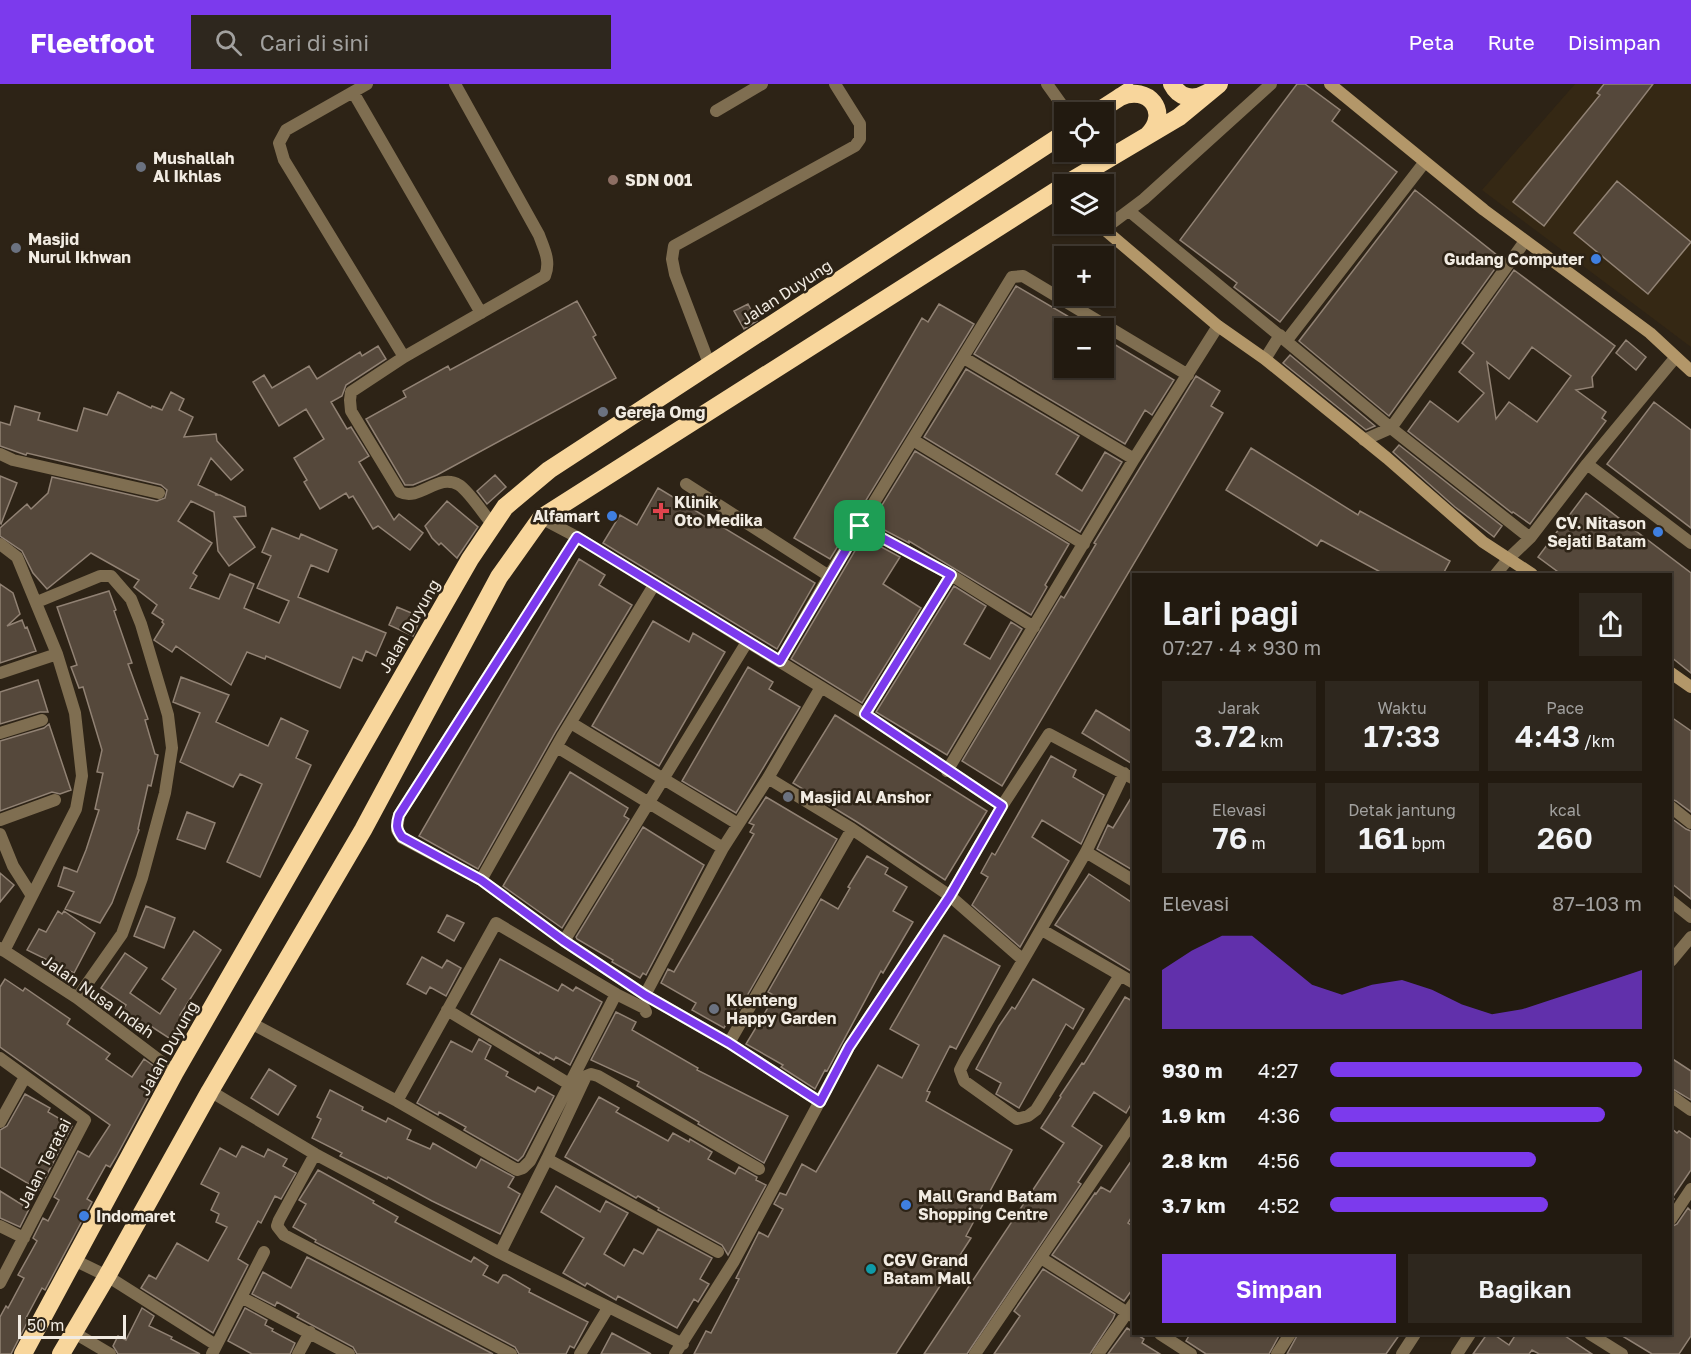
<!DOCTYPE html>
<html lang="id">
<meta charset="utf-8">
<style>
body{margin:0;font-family:"Golos Text",sans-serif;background:#2e271e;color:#f1f3f6;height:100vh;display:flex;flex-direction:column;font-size:22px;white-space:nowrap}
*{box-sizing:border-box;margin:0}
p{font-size:20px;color:#a2a19f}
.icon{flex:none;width:33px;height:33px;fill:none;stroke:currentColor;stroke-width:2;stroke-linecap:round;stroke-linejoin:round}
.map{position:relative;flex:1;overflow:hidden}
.side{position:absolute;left:1132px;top:489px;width:540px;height:762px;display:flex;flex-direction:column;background:#221a10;border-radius:0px;box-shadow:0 2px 4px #0004,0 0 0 2px #3f3830}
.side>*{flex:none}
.controls{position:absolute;left:1054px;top:18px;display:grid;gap:12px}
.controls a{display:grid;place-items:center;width:60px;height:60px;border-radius:0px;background:#221a10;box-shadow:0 2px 4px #0004,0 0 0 2px #3f3830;font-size:30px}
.scale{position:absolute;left:18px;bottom:15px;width:108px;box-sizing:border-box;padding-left:6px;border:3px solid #f1ebe2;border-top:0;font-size:16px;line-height:21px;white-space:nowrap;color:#f1ebe2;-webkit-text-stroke:4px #2d2316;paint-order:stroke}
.pin{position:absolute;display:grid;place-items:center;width:51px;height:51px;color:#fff;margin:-26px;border-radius:12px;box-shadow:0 3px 9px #0006}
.round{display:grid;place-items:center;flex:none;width:63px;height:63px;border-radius:0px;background:#2e271e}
.head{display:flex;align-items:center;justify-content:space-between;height:102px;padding:0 30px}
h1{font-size:33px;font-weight:600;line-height:45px}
.stats{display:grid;grid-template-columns:repeat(3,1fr);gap:9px;height:102px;padding:6px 30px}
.stats div{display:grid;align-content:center;border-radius:0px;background:#2e271e;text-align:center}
.stats b{font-size:30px;font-weight:600}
.stats small{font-size:16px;font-weight:400}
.stats p{font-size:16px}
.chart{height:168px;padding:12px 30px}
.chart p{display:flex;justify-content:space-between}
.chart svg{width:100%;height:108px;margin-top:6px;fill:#7c3aed;opacity:.7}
.cta{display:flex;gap:12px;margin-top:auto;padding:12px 30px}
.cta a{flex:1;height:69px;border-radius:0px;background:#7c3aed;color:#fff;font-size:24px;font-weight:600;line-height:69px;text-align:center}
.cta a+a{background:#2e271e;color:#f1f3f6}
ul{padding:0 30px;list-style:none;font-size:20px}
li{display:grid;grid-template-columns:96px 72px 1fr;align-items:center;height:45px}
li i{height:15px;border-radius:8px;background:#7c3aed}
header{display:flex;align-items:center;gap:36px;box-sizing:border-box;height:84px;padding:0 30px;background:#7c3aed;color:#fff}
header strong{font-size:28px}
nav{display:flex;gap:33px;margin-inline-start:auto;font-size:21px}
.search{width:420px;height:54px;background:#2e271e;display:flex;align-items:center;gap:15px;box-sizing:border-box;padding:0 21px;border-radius:0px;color:#a2a19f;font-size:22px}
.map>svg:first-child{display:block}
</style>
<header>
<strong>Fleetfoot</strong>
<div class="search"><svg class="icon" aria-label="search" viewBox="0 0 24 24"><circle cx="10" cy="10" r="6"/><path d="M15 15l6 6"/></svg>Cari di sini</div>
<nav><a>Peta</a><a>Rute</a><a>Disimpan</a></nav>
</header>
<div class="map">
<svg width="1691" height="1270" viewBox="0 0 1691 1270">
<rect width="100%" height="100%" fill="#2d2316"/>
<path fill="#352814" d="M1575,0h116v263l-209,-157z"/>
<path fill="#55483b" stroke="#918274" stroke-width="1.5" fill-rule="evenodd" d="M1297,0h8l35,26 -8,11 65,51 -117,150 -46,-35 3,-4 -57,-43z
M1604,0h49l-109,142 -31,-24 87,-107 -3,-2z
M1617,97l74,61 -43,52 -74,-61z
M1415,106l87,69 -113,157 -90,-75z
M1514,186l101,76 -23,31 1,10 -17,3 30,22 -4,6 4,3 -76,103 -17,-12 -1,1 -104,-82 22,-30 28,21 26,-29 -25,-21 15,-19 -12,-10zM1532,263l39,29 -34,46 -28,-20 -13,17 -9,-57 22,17z
M1016,202l72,42h-23v40h39v-30l70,42 -22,35 -7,-5 -20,34 -151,-90z
M577,217l19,34 -3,2 23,41 -179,97 -24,10h-8l-39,-66 40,-22 -3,-6 45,-25 2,4z
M748,220l9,17 -13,8 -10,-18z
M939,220l35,20 -144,235 -36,-21 128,-220 6,4z
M1626,256l20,17 -10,13 -20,-17z
M378,262l8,13 -40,26 -4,11 -11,6 16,27 4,-2 18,29 -10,6 35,58 5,-6 24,19 -13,17 -32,-24 -5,3 -20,-33 -4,2 -3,-5 -26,16 -16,-27 3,-2 -13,-22 30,-19 -18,-30 -27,17 -26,-44 11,-7 8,13 37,-22 8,13 43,-27 2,4z
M1290,271l85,71 -9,4 -83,-67z
M966,285l113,67 -23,38 26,17 23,-39 17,10 -42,70 -156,-95z
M1196,292l24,15 -9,15 12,7 -221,373 -40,-25 99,-165 3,2 32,-54 -2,-1z
M118,308l33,16 1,-2 10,4 9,-18 13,7 -5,11 14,7 -9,20 32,-3 1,7 26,29 -12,10 -20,-22 -13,27 19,9 -2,1h5l25,12 1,9 -12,1 21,30 -26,19 -11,-15 -4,-39 -23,-11 -13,20 34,22 -19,30 4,3 -7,12 29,11 11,-25 24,10 -10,24 35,15 10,-22 -32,-13 14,-32 -9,-4 10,-24 27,11 2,-5 36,16 -9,22 -17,-7 -13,32 88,36 -10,23 -10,-5 -4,10 -9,-4 -13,31 -74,-32 -1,3 -18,-7 -16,33 -55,-39 -4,6 -18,-12 10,-16 -2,-2 1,-2 -11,-7 5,-8 -23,-18 5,-7 -48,-27 -44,36 -14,-16 -11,-22 -22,-15v-8l27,-24 4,5 17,-16 4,-16 105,24 8,-3 2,-8 -6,-5 -134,-32 -1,2 -26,-9v-24l10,3 5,-19 25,7 -2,7 39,11 7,-23 23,7z
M1654,318l37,28v98l-84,-64z
M1399,361l103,81 -8,11 -39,-30 -62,-55z
M1251,364l107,67 2,-4 90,50 -7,13h-59l-63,-34 -4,6 -91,-56z
M915,367l154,93 -24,41 2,2 -16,28 -122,-74v2l-38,-20z
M495,391l11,12 -19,17 -10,-13z
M0,392l17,7 -16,41 -1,-1z
M658,404l157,95 -38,66 -174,-106 17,-28 17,10z
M1586,409l105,80v100l-20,-16v-83h-110l-23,-17z
M447,417l31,26 -21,31 -16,-15 -2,2 -7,-7 -7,-12z
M863,453l37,20 -17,27 38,24 -59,95 -71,-44z
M579,475l26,16 -6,10 33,20 -76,126 -78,138 -59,-33z
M0,500l13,9 7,21 -13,12 15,-6 3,8 2,-1 9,24 -36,12z
M954,502l32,20 -22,38 26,15 21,-37 11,7 -75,126 -71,-43z
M109,507l7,19 -2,1 18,52 -4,1 20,55 -3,1 10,34 3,1 -7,31 -3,-1 -10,44 1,1 -27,73 -12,20 -35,-14 9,-17 -16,-6 6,-19 13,5 9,-22 13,-40 -4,-1 8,-36 -6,-1 5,-22 -19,-63 -4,1 -8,-21 6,-2 -20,-58z
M397,523l24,10 -8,19 -24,-11z
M653,537l36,21 4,-9 32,19 -66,114 -67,-40z
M748,583l25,15 -4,7 31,18 -64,106 -54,-32z
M181,593l48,18 -13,27 52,24 13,-28 27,13 -12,27 15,7 -51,112 -33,-15 35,-78 -22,-10 -7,13 -53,-25 20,-49 -27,-11z
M38,596l10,32h-8l-40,12v-32z
M1096,626l38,23v32l-52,-32z
M835,631l152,96 -42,69 -88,-58 -64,-39z
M1671,633l20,14v81l-15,-11 -5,-2z
M49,640l22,66 -11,4 -8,-2 -52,19v-70l44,-13z
M1051,672l25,14 -3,7 31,18 -23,49 -39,-24 -10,17 37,24 -49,86 -48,-42 16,-28 -7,-4 11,-20 3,2z
M570,688l58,36 -4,8 5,3 -67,109 -59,-42z
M1134,709v78l-37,-22 11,-24 5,3z
M766,713l71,42 -97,169 -3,-2 -13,22 -32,-18 4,-7 -35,-20 7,-14 6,3 80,-138 -4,-2 4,-7 -5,-2z
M187,728l28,11 -10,26 -28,-10z
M1671,734l15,11 5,2v68l-20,-16z
M643,743l61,38 -58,110 -3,-2 -3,5 -28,-16 1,-2 -36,-21 -1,-2z
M867,772l21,12 -3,6 22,13 -14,24 20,11 -30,51 -2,-2 -54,100 -2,-1 -10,19 -34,-22 2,-2 -37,-21 29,-48 -7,-4 53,-93 17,10 12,-21 -2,-1z
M0,789l14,12 -14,17z
M1089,790l45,30v69l-79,-48z
M146,822l29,12 -11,30 -30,-12z
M58,827l4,3 2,-3 31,22 -21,40 -47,-23 12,-21 7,3z
M447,831l17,8 -10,18 -16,-9z
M194,847l27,19 -41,65 6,4 -14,21 -23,-15 -1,3 -26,-18 4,-5 -25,-17 24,-35 22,15 -17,25 30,21 16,-25 -14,-10z
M944,851l56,31 -44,83 -6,-3 -23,45 3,1 -4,9 86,49 -46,86 5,2 -75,116h-202l12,-23 5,2 28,-54 -3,-1 23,-46 9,5 15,-28 -9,-5 6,-11 6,2 16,-31 14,8 62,-107 24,13 17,-33 -29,-16z
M422,873l20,11 5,-8 14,8 -15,28 -16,-9 -4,7 -19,-10z
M500,875l58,32 4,-7 11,7 3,-4 26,15 -32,63 -14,-8 -2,3 -14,-8 -1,2 -68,-40z
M5,895l18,12 2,-3 45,31 -3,5 43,30 -4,5 26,18 12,-18 18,13 -46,85 -6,10 -4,-2 -19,34 5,3 -47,88 -3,-2 -16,30 3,1 -18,35h-11v-37l6,-11 2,2 16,-30 -6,-3 19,-34 -4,-3 10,-20 5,3 11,-21 -5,-3 24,-46 11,6 21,-32 -110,-78v-60z
M1033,895l51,30 -11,20 -7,-5 -47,84 -23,-14 5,-11 -25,-14 23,-43 13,-19 3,2z
M1125,913l9,5v97l-8,14 -32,-21 -22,34 30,20 -24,36 3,2 -114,170h-43l140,-211 -23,-15 20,-31 -1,-1 22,-33 2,1z
M616,928l20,10 -4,8 66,38 -1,2 91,46 -24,47 -66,-39 1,-2 -62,-36 2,-4 -48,-22z
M479,955l12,7 -6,13 23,13 -2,4 29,16 3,-5 16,9 -31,60 -5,5 -54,-31 2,-3 -27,-15 -1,3 -21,-12 34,-62 21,11z
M1671,974l20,13v29l-20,-12z
M269,985l27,17 -18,29 -27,-17z
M330,1006l33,17 -1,3 24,12 2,-4 23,12 -4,9 23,10 3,-6 43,25 5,-9 33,18 -6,10 12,7 -20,40 -68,-33 -44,-24 -1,2 -47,-23 2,-3 -30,-15 9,-19 -4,-2z
M25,1010l25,14 -2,4 24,14 -33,64 -39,-23v-37l7,-4z
M599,1013l20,11 -3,4 52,29 5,-8 16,9 1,-3 22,13 -4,7 27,15 4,-7 18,10 -1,3 10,5 -38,70 -6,-10 -64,-35 1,-2 -21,-12 -2,2 -71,-41z
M1671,1044l6,5 2,-2 12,8v31l-19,28 2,1 -3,5z
M242,1062l22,11 4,-8 19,10 -4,7 13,7 -15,26 -6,-3 -14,27 -3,-2 -20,38 10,6 -35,68 -72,-45 8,-13 7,4 21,-36 31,18 19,-34 -11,-5 3,-8 -8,-4 8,-17 -18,-9 19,-36 16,9z
M1134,1073v56l-6,10 6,4v60l-10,14 -72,-46 43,-62 1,1 5,-7 9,5z
M318,1086l56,31 -1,2 25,14 -3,5 76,40 3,-5 14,9 -5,9 15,8 5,-8h3l24,14 -1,3 59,30 -14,26 -4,-2 -4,8h-47l-4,-7 -200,-105 1,-2 -23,-13 13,-23 -7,-4z
M556,1102l44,26 6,-11 22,12 -24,41 20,12 10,-17 9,5 15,-25 54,29 -12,21 9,5 -11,18 -4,-3 -17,29 -59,-32 -2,4 -29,-17 -2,3 -22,-13 21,-35 -43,-26z
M0,1107l29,18 -9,18 -20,-9z
M1688,1124l3,3v125l-12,18h-27l-33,-20h52v-107l6,-3z
M307,1173l186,97h-136l-4,-7 -56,-30 2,-3 -22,-12 -2,4 -23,-12 11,-22 28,16z
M1043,1185l72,45 -2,5 -23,35h-96l26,-38 -6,-5z
M142,1224l12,8 -5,10 23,11 -1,2 29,15h-82l-5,-8 5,-10 8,4z
M245,1224l22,12 -2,5 8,4 -1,2 23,12 -5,11h-38l-24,-13z
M1127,1244l17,11 -2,4 18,11h-52z
M612,1249l39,21h-50z
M1190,1250h90l-11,20h-63l-20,-13z
M1298,1250h102l-14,20h-99z
M1487,1250h6l16,11 7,-11h46l30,20h-53l-7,-4 -3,4h-56z"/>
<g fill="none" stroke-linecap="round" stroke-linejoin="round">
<path stroke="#7f6e51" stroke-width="12" d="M367,0l-81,46 -7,13 5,17 120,197
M455,0l84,151c5,14 12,26 6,41l-141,81 -53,35 -1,8 1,11 49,81c20,10 38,-20 59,-7 9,5 26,31 34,40
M1047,0l20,28
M353,8l128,221
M716,27l46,-27
M1129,127l262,217 139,110
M1104,145l40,-30 127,-115
M1287,256l137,-177
M964,274l170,101
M1265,275l15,-24
M710,282l-35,-92 -3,-15 2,-13 181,-100 5,-7v-15l-25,-40
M913,356l171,104
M1364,356l27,-12 134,-187
M0,370l13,6 146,33
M1587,380l104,79
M686,400l143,92
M541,434l36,19 288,177 137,92
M860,442l91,49 83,52
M577,453l-178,278 -2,15 5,8 79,42 83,61 81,54 84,48 91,59
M0,460l17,13 40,97 18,59 7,63 -6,33 -72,142
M1496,490l13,-16 21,-20 57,-74 88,-106
M37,518l63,-26h11l20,23 10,25 27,91 4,33 -7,45 -23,85 -20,56 -45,64
M780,577l49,-85 183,-299 11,-1 165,99
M0,589l57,-19
M865,630l86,-139
M571,639l167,101
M0,649l42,-13
M557,663l166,101
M947,687l187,-312 84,-133
M768,694l84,51 98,67 72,63
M1671,723l20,16
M0,736l55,-20
M0,750l13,32 19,30
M1086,768l48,29
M481,796l82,-145 91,-150
M1671,817l20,16
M1042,846l92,53
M564,857l183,-299
M0,864l77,50 98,74
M1671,877l20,-24
M1120,891l-84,135 -8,6 -11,3 -53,-38 -4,-11 5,-10 121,-208 38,-79
M645,911l78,-147 45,-70 53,-91
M447,926l122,74
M251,939l146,78 120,69 6,-2 7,-7 86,-167
M729,959l123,-214
M0,974l85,62 -85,163
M210,1007l105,63 185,99 183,91
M1671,1012l20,14
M397,1017l99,-178 120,71 28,14 2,4
M0,1038l25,-45
M315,1070l-36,66 -2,6 7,9 227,119
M547,1075l171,93
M1671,1135l20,-30
M0,1142l24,12
M500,1169l47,-94 39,-83 5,-2 7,2 161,93
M1041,1174l93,59
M74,1176l33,16 109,69
M241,1213l108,57
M73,1248l37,22
M1160,1250l31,20
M1590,1250l32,20
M212,1270l52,-102
M298,1270l12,-22
M580,1270l28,-46
M675,1270l59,-93 115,-214 101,-151 52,-90 47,-72 85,45
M975,1270l159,-234
M1098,1270l36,-51
M1277,1270l13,-20
M1402,1270l13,-20
M1457,1270l13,-20"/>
<path stroke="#b39769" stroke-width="12" d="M1330,0l154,126 166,123 41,38
M1098,140l120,102 47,33 122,99 96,84 49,32
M1671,589l20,14"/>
<path stroke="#f8d69c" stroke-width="18" d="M1172,0c7,14 21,17 35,9
M1120,13c28,-13 51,15 28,38
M1097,28l31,-20
M1066,100l113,-67 40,-33
M23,1270l152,-282 295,-513 35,-52 44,-37 516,-337
M61,1270l46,-78 103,-185 153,-261 136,-253 42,-59 524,-333"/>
</g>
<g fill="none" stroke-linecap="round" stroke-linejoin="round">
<g stroke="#fff" stroke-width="12">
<path id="route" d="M860,442l91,49 -86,139 137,92 -52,90 -101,151 -29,55 -91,-59 -84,-48 -81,-54 -83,-61 -79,-43c-6,-8 -6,-12 -3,-22l178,-278 203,124z"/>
</g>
<use href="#route" stroke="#7c3aed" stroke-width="8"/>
</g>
<g fill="#6b7280" stroke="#2d2316" stroke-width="2">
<circle cx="141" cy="83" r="6"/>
<circle cx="16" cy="164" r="6"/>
<circle cx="603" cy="328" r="6"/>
<circle cx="788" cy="713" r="6"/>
<circle cx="714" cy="925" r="6"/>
</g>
<circle fill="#8d6e63" stroke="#2d2316" stroke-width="2" cx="613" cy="96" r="6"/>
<g fill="#3f7fe0" stroke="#2d2316" stroke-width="2">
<circle cx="1596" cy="175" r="6"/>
<circle cx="612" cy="432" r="6"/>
<circle cx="1658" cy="448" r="6"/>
<circle cx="906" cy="1121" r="6"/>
<circle cx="84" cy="1132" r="6"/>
</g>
<path fill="#e0444e" stroke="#2d2316" stroke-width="2" d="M658 418h6v6h6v6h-6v6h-6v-6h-6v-6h6z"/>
<circle fill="#0f9aa8" stroke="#2d2316" stroke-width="2" cx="871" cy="1185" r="6"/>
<g text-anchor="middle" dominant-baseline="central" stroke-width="5" stroke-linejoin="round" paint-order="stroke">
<g font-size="16" font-weight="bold" fill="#f1ebe2" stroke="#2d2316" text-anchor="start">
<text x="153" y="74">Mushallah<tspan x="153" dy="18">Al Ikhlas</tspan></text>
<text x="625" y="96">SDN 001</text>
<text x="28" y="155">Masjid<tspan x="28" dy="18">Nurul Ikhwan</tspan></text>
<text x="1584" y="175" text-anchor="end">Gudang Computer</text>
<text x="615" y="328">Gereja Omg</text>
<text x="674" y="418">Klinik<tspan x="674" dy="18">Oto Medika</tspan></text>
<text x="600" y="432" text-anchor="end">Alfamart</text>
<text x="1646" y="439" text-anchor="end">CV. Nitason<tspan x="1646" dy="18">Sejati Batam</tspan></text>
<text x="800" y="713">Masjid Al Anshor</text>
<text x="726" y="916">Klenteng<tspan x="726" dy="18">Happy Garden</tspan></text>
<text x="918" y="1112">Mall Grand Batam<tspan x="918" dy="18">Shopping Centre</tspan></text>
<text x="96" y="1132">Indomaret</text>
<text x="883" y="1176">CGV Grand<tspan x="883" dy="18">Batam Mall</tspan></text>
</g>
<g font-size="16" fill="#f1ebe2" stroke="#2d2316">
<text transform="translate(786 208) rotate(-33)">Jalan Duyung</text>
<text transform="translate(409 542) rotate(-60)">Jalan Duyung</text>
<text transform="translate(98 912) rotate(35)">Jalan Nusa Indah</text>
<text transform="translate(168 964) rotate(-61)">Jalan Duyung</text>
<text transform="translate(44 1079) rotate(-63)">Jalan Teratai</text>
</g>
</g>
</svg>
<div class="controls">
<a><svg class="icon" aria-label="locate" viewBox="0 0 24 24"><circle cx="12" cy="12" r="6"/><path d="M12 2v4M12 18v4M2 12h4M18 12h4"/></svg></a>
<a><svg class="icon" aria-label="layers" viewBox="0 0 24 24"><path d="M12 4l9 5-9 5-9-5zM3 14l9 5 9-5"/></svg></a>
<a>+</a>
<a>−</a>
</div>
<div class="scale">50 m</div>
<div class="pin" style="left:860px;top:442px;background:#1e9e55"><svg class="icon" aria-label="arrive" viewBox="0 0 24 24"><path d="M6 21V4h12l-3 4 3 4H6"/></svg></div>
<section class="side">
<div class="head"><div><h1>Lari pagi</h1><p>07:27 · 4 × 930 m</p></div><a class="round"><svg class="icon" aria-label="share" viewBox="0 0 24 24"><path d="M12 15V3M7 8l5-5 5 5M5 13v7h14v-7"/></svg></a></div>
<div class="stats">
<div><p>Jarak</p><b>3.72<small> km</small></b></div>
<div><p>Waktu</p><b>17:33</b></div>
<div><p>Pace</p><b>4:43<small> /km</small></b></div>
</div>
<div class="stats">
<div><p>Elevasi</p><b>76<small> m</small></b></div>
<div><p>Detak jantung</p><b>161<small> bpm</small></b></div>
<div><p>kcal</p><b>260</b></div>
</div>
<div class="chart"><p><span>Elevasi</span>87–103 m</p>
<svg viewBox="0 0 160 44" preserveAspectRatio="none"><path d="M0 44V20L10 12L20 6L30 6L40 16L50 26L60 30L70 26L80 24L90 28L100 34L110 38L120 36L130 32L140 28L150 24L160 20V44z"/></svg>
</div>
<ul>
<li><b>930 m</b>4:27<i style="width:100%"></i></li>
<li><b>1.9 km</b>4:36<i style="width:88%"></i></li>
<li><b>2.8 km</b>4:56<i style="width:66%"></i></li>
<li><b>3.7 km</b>4:52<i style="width:70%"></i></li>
</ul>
<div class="cta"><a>Simpan</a><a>Bagikan</a></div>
</section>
</div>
